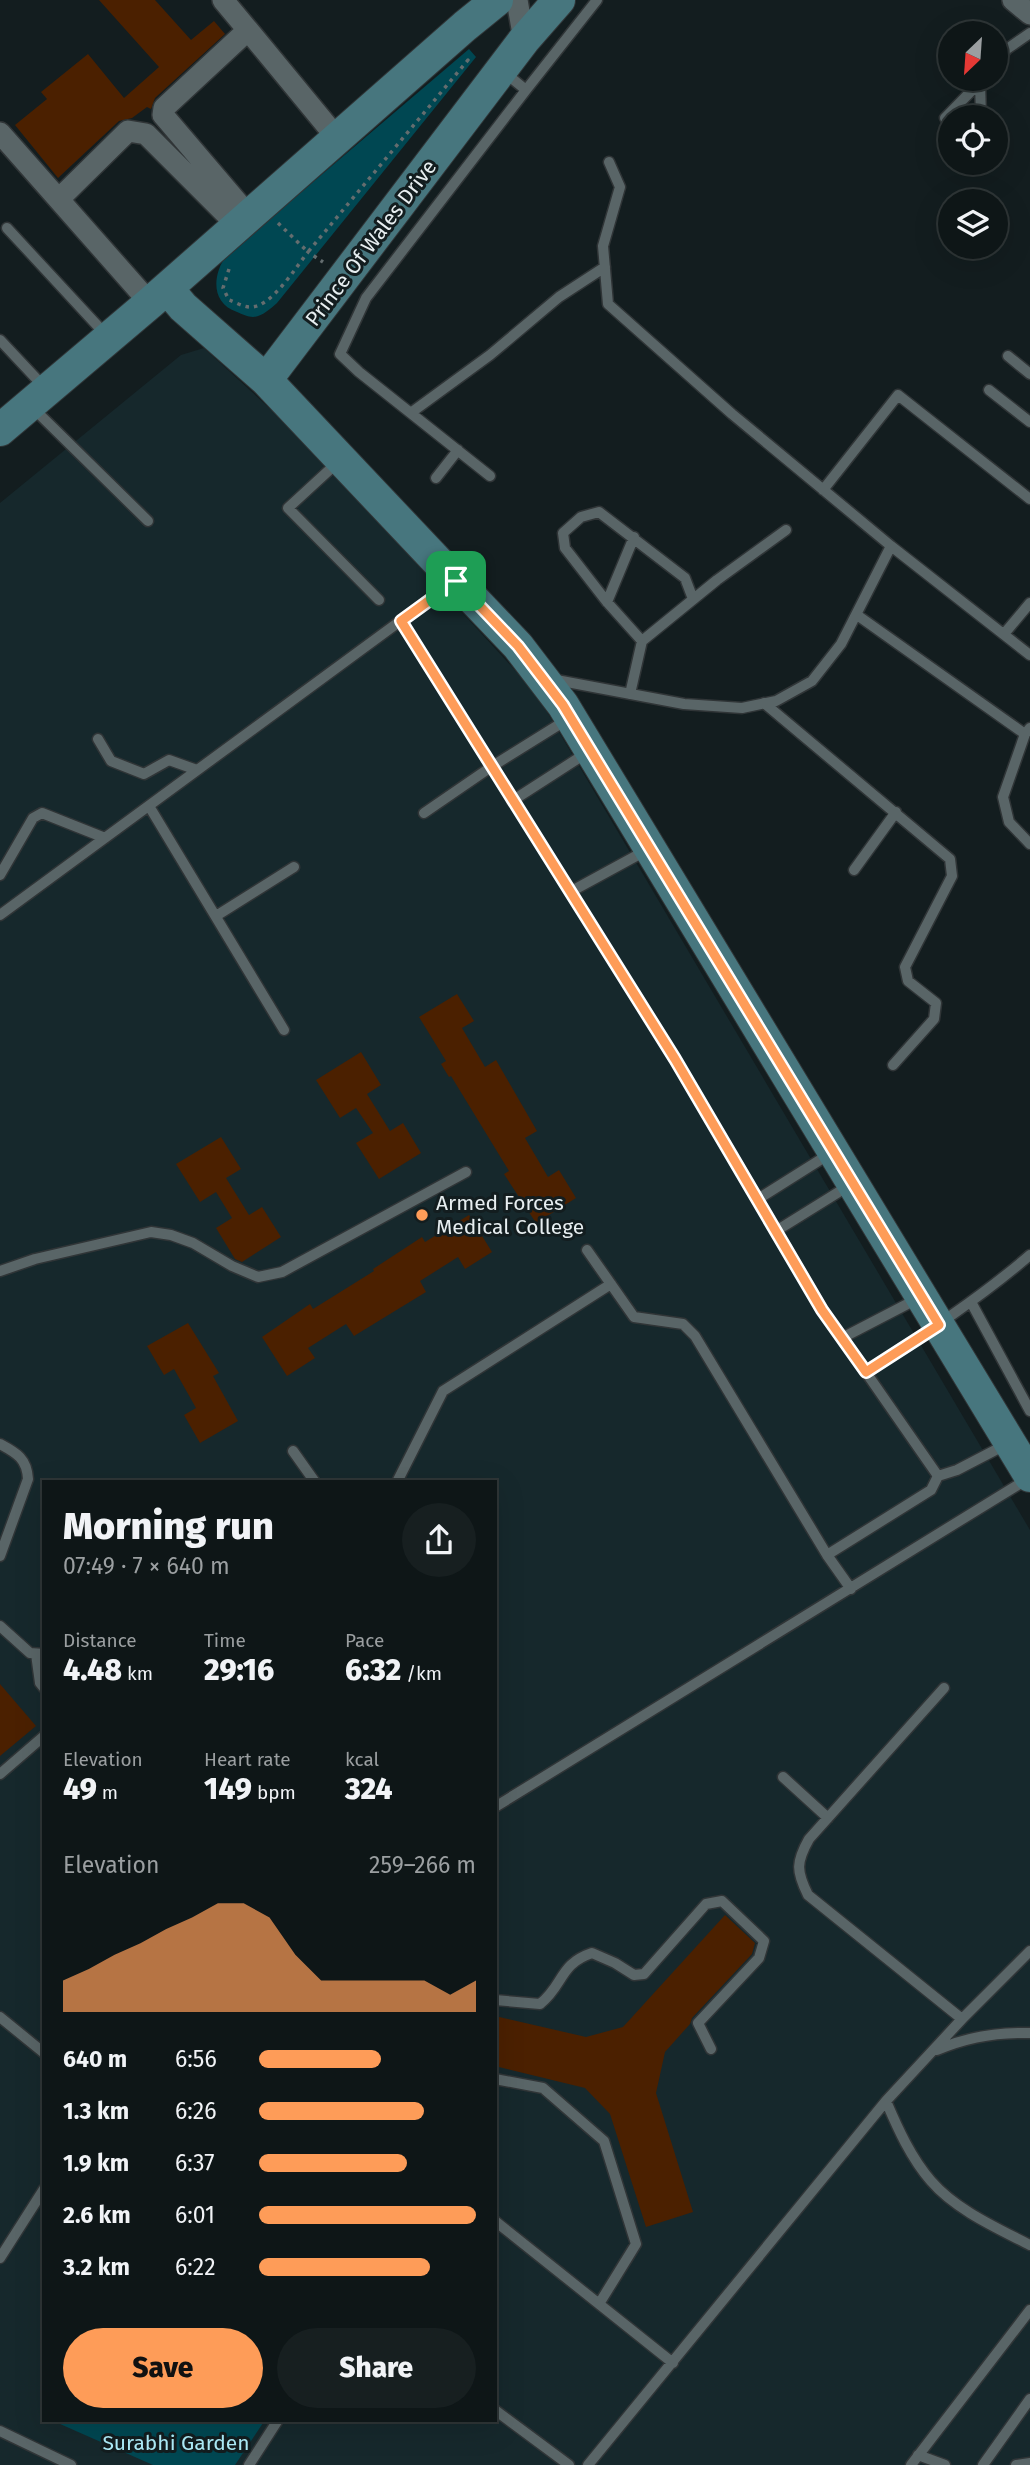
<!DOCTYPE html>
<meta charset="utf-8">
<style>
body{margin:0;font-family:"Fira Sans",sans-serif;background:#171f20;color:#f1f3f6;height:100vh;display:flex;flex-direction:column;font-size:26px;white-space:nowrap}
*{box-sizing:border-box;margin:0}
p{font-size:23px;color:#9b9fa1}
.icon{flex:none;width:38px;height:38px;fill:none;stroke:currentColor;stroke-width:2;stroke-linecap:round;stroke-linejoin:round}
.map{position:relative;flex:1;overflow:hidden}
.side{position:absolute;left:42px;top:1480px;width:455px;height:942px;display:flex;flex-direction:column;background:#0e1617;border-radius:0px;box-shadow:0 7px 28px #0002,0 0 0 2px #2e3536}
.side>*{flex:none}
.needle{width:46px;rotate:205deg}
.tools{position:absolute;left:938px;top:21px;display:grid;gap:14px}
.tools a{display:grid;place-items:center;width:70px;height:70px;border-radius:50%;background:#0e1617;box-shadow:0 7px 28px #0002,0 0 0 2px #2e3536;font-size:35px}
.pin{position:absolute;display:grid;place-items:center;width:60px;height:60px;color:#fff;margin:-30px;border-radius:14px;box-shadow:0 4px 10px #0006}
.round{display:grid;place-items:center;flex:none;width:74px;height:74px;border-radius:37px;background:#171f20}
.overview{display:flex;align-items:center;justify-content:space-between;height:119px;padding:0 21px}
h1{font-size:38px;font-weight:800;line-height:52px}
.metrics{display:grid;grid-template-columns:repeat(3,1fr);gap:10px;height:119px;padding:7px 21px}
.metrics div{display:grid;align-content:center}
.metrics b{font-size:30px;font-weight:800}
.metrics small{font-size:19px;font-weight:400}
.metrics p{font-size:19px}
.chart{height:196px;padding:14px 21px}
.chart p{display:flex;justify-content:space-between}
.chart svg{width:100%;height:126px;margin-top:7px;fill:#fe9c58;opacity:.7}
.action{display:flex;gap:14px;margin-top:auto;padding:14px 21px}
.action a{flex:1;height:80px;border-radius:42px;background:#fe9c58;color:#111;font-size:28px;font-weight:800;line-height:80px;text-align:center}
.action a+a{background:#171f20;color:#f1f3f6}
ul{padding:0 21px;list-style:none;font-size:23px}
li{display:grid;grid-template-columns:112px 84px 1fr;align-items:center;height:52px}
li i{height:18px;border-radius:9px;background:#fe9c58}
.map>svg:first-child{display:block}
</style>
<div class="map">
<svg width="1030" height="2465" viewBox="0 0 1030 2465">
<rect width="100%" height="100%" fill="#131d1f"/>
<path fill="#16282c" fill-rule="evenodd" d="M204,348l98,90 234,255 494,837v935h-1030v-1962l181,-148zM44,1482h451v938h-451z"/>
<path fill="#004752" d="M469,49l7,8 -199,246c-7,6 -14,13 -24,14 -5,0 -11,-3 -16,-5 -27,-9 -24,-38 -11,-56z
M51,2420h214l-30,45h-82z"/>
<path fill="#4b2000" d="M99,0h56l36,40 23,-19 11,13 -70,64 -4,11 -4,-2 -15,11 -13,3 -61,57 -43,-53 32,-26 -6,-7 47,-38 36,44 35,-31z
M457,994l17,27 -12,7 23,39 11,-7 41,71 -12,7 23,39 11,-7 17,28 -40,25 -32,-49 5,-3 -58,-95 -2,1 -8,-13 5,-3 -27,-44z
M361,1052l20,33 -14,9 23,37 13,-8 18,30 -42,26 -23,-36 17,-10 -17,-25 -16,10 -24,-38z
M221,1137l20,32 -15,9 23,37 13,-8 19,30 -39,25 -7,-3 -19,-31 16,-10 -16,-26 -16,10 -24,-38z
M469,1215l23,37 -27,17 -7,-12 -38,24 6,11 -72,44 -8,-12 -38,24 7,10 -28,18 -25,-39 48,-33 3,5 61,-38 -1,-2 49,-32 3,5z
M188,1323l31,50 -6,3 25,45 -38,22 -16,-28 12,-7 -22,-39 -10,6 -17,-29z
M0,1684l36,42 -36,30z
M725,1915l30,28 -3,11 -60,64 -2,6 -25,28 -9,41 37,119 -47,15 -36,-113 -25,-26 -90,-22v-50l91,21 37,-10z"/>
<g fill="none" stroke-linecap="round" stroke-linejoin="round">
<g stroke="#303537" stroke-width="13">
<path id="lane" d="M996,63l11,-14 23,-16
M980,82l1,35
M526,90l71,-90
M945,118l38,-39
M609,162l11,25 -17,59 5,58 124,110 159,132
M7,228l100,108
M0,340l46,49
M1008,356l22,18
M989,390l41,32
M33,408l115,113
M412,412l78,-57 69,-58 46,-30
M338,462l-50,46 91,92
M490,476l-131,-104 -19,-18 26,-56 160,-208 -22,-18
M436,478l22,-28
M823,490l75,-95 132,104
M607,602l27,-65
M857,615l168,119 5,-6
M401,621l274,438 147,250 116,167
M1004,634l26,-31
M642,641l-35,-39 -42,-54 -2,-15 18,-16 18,-5 86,66 8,21
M551,679l133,25 58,4 34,-7 36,-20 29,-37 50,-98 139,109
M630,694l12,-53 75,-61 69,-50
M764,703l186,156 2,17 -47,91 3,14 28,22 -2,16 -41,46
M1025,734l-22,63 6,25 21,22
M98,739l13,22 33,13 25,-14 28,10
M512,801l76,-49
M149,806l135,224
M424,813l67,-46 77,-48
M854,870l42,-58
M0,875l33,-57 9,-5 63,25
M570,892l77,-42
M0,915l452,-332
M216,916l78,-49
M758,1199l73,-46
M776,1231l74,-46
M587,1250l47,67 49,7 12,12 132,219 24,34
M0,1271l35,-12 116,-27 20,3 22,8 39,23 26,11 24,-5 184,-100
M971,1302l59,109
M842,1338l77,-40
M866,1372c57,-37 113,-73 164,-117
M0,1444c17,9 27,15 28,35l-28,77
M293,1451l22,31
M397,1482l46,-91 168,-107
M827,1555l104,-65 7,-14 19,-6 50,-26
M0,1626l30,27 14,1
M36,1654l4,29 4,5
M944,1688l-135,151c-13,23 -13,32 -1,56l154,124
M0,1774l44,-38
M783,1777l45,41
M495,1807l534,-329
M495,2000l45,4c24,-19 19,-40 52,-51l23,10 19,12 10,-1 62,-70 16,-3 42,40 -5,17 -61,65 13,26
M0,2017l44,36
M937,2050c30,-13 61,-18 93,-17
M495,2079l48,9 61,53 32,103 -37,60
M886,2101c12,28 25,57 45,80 25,29 66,47 99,64
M495,2221l178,142
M0,2258l44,-69
M495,2410l74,55
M0,2431l71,34
M918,2455l27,10
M249,2465l29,-45
M588,2465l298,-364 76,-82 68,-68
M911,2465l119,-155
M983,2465l47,-66
M1016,2465l14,-2"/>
</g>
<g stroke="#303537" stroke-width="24">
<path id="street" d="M223,0l25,30
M517,0l7,40
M1013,0l17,14
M0,133l150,170
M59,199l69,-68 18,3 92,92
M249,216l-86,-101 1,-7 84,-78 89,108"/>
</g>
<g stroke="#303537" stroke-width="34">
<path id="secondary" d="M167,288l16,19 83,73 190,201 62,65 45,59 467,771
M266,380l258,-340 35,-40
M0,430l150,-127 315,-277 32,-26"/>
</g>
<path stroke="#646d6f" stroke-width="3.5" stroke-dasharray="3.5 5" stroke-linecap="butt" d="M278,223l30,29 160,-192 -2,2
M229,269l-6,19 6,12c6,2 14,7 21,7 21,1 46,-40 58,-55l15,10"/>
<use href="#lane" stroke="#596567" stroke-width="10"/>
<use href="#street" stroke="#596567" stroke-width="21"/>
<use href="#secondary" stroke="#47767e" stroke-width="32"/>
</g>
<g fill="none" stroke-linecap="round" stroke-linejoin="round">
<g stroke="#fff" stroke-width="14">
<path id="route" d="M456,581l62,65 45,59 376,620 -73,47 -44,-62 -147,-251 -274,-438z"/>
</g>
<use href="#route" stroke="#fe9c58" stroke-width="9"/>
</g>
<circle fill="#fe9c58" stroke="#131d1f" stroke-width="2.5" cx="422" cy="1215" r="7"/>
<g text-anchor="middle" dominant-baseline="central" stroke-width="6" stroke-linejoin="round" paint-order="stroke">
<g font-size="21" fill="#e7eef0" stroke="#131d1f">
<text transform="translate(371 243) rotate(-53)">Prince Of Wales Drive</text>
</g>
<g font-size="21" fill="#e7eef0" stroke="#131d1f" text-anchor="start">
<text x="436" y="1203">Armed Forces<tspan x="436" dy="24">Medical College</tspan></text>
</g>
<g font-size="21" fill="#aeedf9" stroke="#131d1f">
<text x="176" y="2443">Surabhi Garden</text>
</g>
</g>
</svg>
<div class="tools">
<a><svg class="needle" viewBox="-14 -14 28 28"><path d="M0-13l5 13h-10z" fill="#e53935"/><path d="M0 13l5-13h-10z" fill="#9b9fa1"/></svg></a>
<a><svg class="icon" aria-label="locate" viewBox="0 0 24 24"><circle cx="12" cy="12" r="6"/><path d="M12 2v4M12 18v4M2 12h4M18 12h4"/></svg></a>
<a><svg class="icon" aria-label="layers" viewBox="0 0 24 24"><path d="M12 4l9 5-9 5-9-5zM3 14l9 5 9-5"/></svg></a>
</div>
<div class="pin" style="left:456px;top:581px;background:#1e9e55"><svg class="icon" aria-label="arrive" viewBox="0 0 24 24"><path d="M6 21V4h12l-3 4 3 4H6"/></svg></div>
<section class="side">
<div class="overview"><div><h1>Morning run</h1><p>07:49 · 7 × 640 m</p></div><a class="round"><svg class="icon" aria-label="share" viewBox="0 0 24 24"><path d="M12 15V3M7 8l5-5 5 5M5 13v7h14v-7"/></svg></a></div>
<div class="metrics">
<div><p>Distance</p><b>4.48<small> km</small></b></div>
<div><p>Time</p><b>29:16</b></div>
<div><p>Pace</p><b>6:32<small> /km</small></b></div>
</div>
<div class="metrics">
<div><p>Elevation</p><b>49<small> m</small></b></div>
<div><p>Heart rate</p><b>149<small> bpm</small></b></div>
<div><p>kcal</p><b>324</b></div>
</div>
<div class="chart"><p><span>Elevation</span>259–266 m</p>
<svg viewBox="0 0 160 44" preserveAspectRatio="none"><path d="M0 44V33L10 29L20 24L30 20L40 15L50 11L60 6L70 6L80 11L90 24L100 33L110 33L120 33L130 33L140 33L150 38L160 33V44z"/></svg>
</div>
<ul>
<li><b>640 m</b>6:56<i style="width:56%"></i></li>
<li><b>1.3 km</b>6:26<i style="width:76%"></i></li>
<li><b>1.9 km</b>6:37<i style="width:68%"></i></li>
<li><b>2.6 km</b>6:01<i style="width:100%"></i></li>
<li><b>3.2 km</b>6:22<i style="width:79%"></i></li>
</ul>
<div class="action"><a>Save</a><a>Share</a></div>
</section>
</div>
